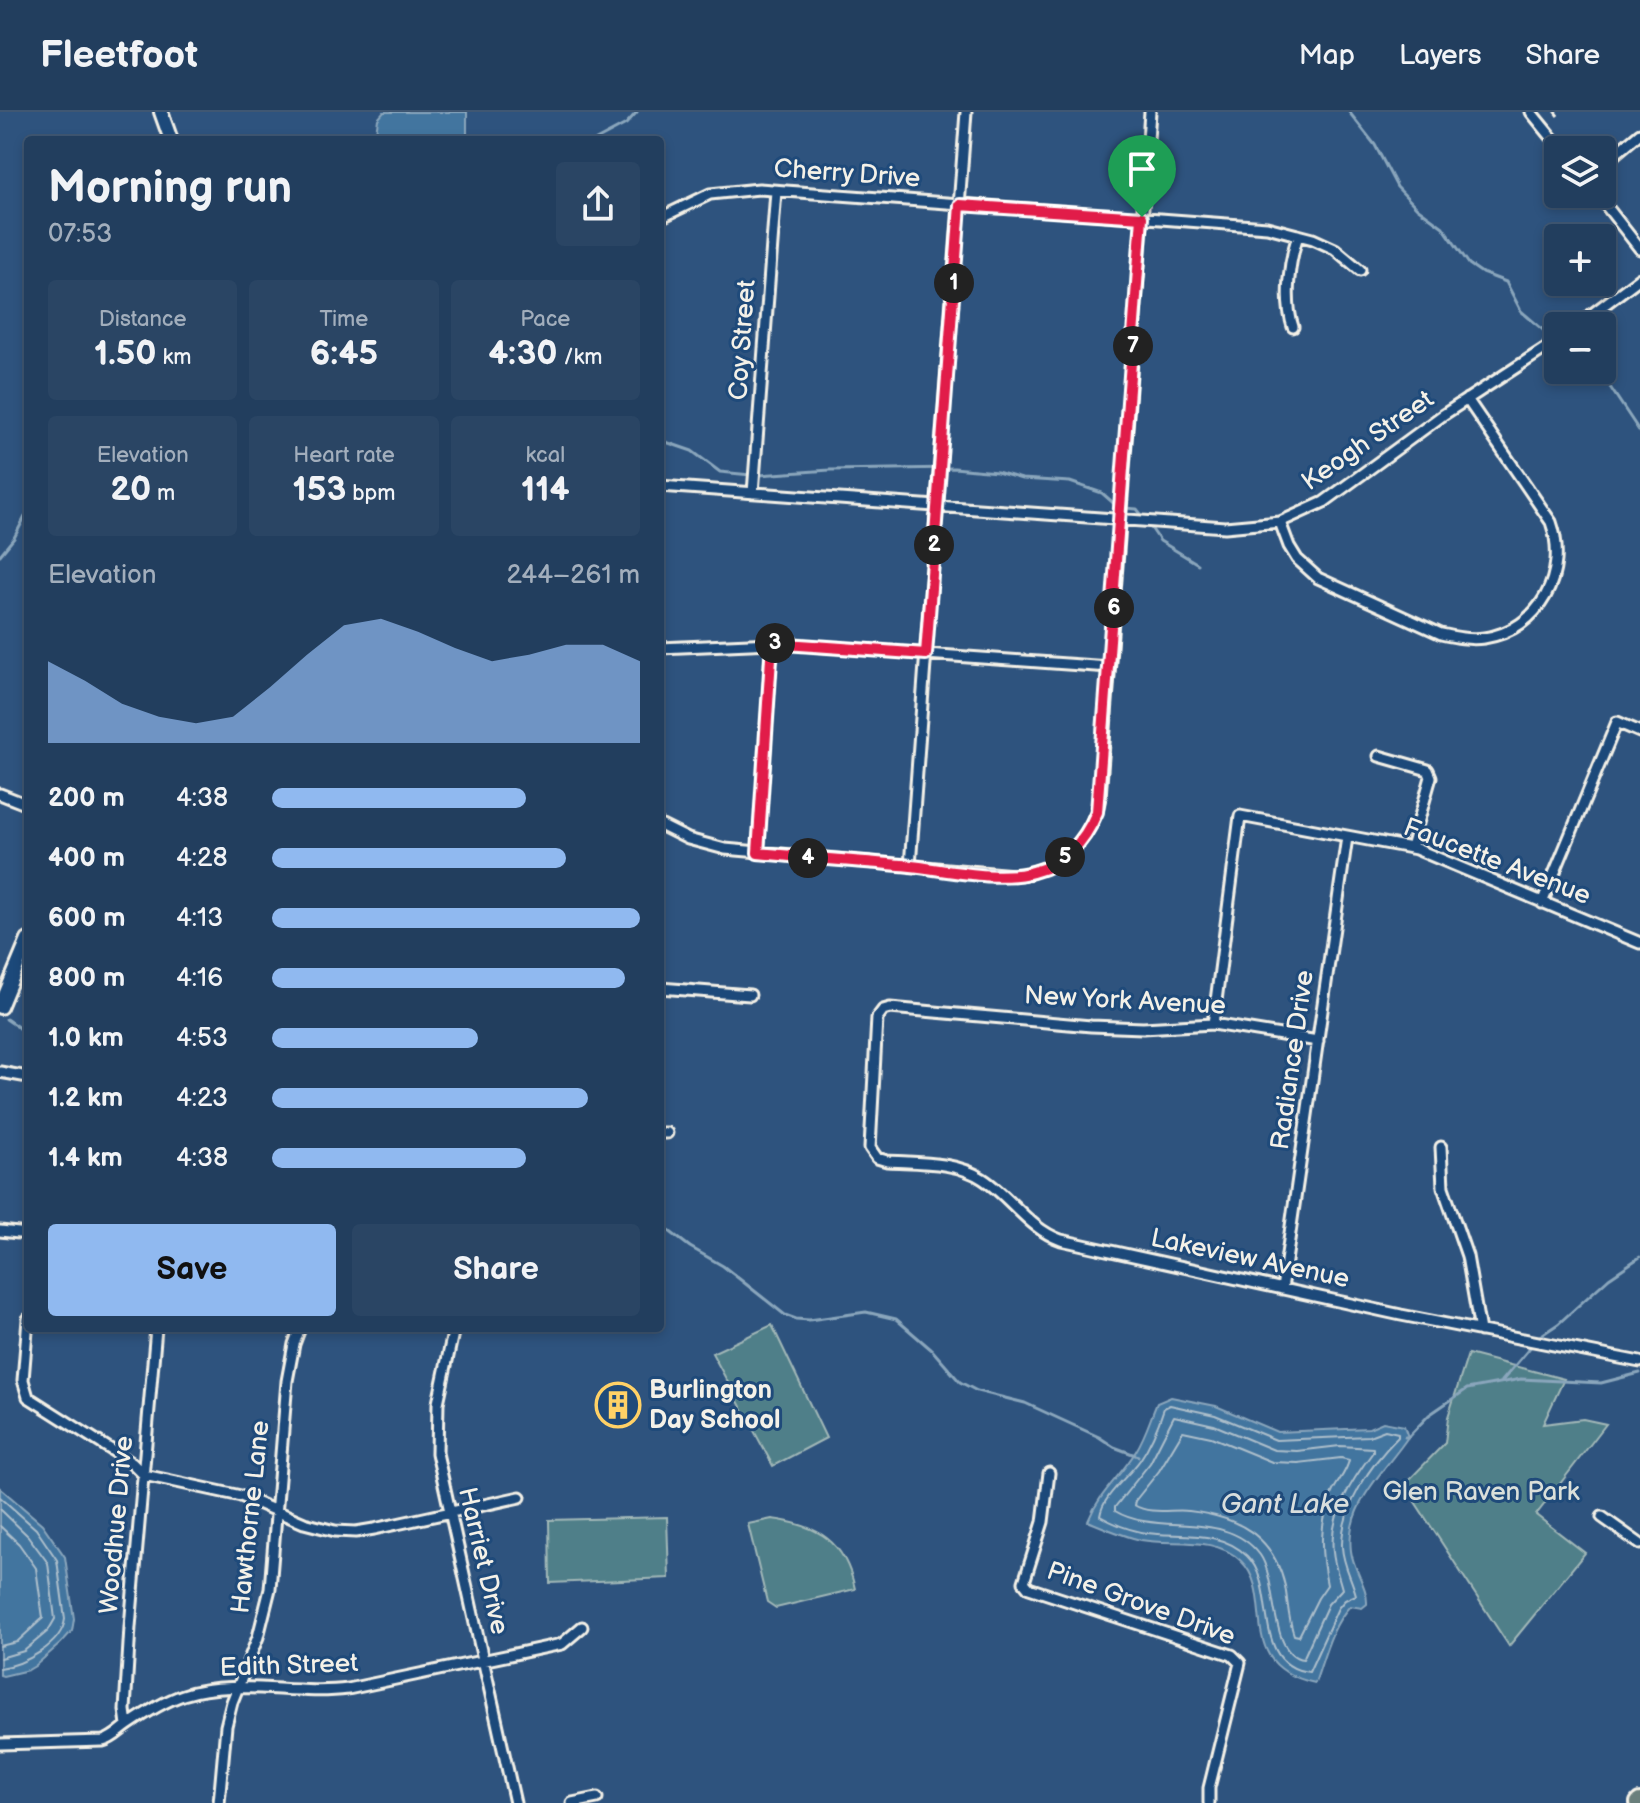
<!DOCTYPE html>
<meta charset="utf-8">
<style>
body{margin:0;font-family:"Balsamiq Sans",sans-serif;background:#2a4564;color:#f1f3f6;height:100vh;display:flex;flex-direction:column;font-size:30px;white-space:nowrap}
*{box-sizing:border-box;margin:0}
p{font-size:26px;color:#a2aebc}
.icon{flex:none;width:44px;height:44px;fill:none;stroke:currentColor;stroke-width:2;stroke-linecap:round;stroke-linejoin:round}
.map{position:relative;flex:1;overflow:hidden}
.side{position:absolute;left:24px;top:24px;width:640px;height:1196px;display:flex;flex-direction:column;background:#223e5e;border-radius:8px;box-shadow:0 4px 12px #0003,0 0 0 2px #3f5773}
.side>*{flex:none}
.buttons{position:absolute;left:1544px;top:24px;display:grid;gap:16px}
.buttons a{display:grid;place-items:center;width:72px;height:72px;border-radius:8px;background:#223e5e;box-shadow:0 4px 12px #0003,0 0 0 2px #3f5773;font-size:40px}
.pin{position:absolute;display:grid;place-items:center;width:68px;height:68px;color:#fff;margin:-82px -34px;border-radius:50% 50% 50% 0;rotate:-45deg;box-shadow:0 0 8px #0007}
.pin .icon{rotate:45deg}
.km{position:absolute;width:40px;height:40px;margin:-20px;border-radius:50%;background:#222;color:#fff;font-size:22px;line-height:40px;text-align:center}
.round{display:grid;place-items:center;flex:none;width:84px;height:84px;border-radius:8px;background:#2a4564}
.headline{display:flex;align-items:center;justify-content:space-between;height:136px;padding:0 24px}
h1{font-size:44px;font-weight:700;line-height:60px}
.stats{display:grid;grid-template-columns:repeat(3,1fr);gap:12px;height:136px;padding:8px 24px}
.stats div{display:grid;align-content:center;border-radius:8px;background:#2a4564;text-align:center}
.stats b{font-size:34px;font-weight:700}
.stats small{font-size:22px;font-weight:400}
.stats p{font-size:22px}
.chart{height:224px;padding:16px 24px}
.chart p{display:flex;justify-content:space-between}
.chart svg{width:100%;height:144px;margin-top:8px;fill:#90b9f0;opacity:.7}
.button{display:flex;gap:16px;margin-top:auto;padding:16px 24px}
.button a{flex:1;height:92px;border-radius:8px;background:#90b9f0;color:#111;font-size:32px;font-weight:700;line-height:92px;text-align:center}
.button a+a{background:#2a4564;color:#f1f3f6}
ul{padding:0 24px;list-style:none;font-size:26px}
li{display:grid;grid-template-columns:128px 96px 1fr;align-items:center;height:60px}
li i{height:20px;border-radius:10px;background:#90b9f0}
header{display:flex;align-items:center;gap:48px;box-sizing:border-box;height:112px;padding:0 40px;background:#223e5e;border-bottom:2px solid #3f5773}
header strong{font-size:38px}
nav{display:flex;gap:44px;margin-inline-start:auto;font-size:28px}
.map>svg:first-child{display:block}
</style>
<header>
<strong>Fleetfoot</strong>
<nav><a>Map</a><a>Layers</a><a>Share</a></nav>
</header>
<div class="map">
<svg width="1640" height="1691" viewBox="0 0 1640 1691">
<rect width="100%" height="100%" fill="#2e537e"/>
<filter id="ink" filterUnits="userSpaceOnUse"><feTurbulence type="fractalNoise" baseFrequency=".0125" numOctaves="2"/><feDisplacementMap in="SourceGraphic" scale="16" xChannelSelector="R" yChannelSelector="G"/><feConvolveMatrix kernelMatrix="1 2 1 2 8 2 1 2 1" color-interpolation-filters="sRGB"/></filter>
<g filter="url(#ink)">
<path fill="#507f89" stroke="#a2b8b8" stroke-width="2" d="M772,1213l54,113 -53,28 -61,-113z
M1468,1242l96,25 -21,45 40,-5 23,5 -70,91 49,38 -76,93 -105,-161 41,-42 3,-26z
M667,1405l2,61 -119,5 -1,-63z
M772,1407c46,6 73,22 83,70l-79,19 -9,-6 -19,-78z"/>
<path fill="#43749f" stroke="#8aa6bc" stroke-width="2" d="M384,0h83v28h-92l3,-21z
M1171,1285l45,9 61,26 92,-4 14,-6 21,4 4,11c-23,34 -63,68 -57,114 2,18 17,36 16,53l-5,4 -12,-2c-19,20 -26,52 -35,77 -83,-18 -37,-86 -74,-122 -26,-26 -68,-15 -100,-21 -18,-4 -36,-12 -53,-19 11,-28 33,-45 48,-70 10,-16 14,-32 21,-48z
M0,1376l42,36 23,33 9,62 -2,12 -11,12 -26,23 -7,4 -25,6 -3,-1z"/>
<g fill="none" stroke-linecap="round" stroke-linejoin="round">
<path stroke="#adbfcb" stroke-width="2" d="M1170,1293l45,10 61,25 93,-4 16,-6 13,3v4c-27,27 -57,70 -56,110 1,18 10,32 14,48l-11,5 -7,8 -29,64c-59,-7 -30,-85 -62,-116 -29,-29 -72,-17 -106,-24 -14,-3 -29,-9 -41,-16 3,-21 28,-39 40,-56 11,-16 18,-33 24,-52z
M1174,1304l40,9 60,25 23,1 43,-5 33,2v4c-21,28 -44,63 -40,100 1,13 6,25 9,37l-14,15 -25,55c-34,-4 -25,-79 -43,-104 -35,-47 -102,-18 -145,-44v-4l35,-44z
M1183,1319l28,6 61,25 26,1 43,-5 8,2c-2,12 -12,22 -17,33 -13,32 -12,59 -5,92l-9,13 -19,38 -5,-1c-6,-17 -6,-33 -9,-49 -12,-51 -47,-69 -96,-75 -18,-2 -38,4 -55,-6l1,-4 24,-30z
M0,1385l36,32 21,31 8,59c-3,26 -42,46 -65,49
M0,1397l28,27 20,27 7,56 -7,12 -24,20 -24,7
M0,1414l19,18 17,24 7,50 -26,24 -17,4"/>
<path stroke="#8aa6bc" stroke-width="3" d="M1349,0l26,33 22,42 20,21 26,19 26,37 13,9 24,9 15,29 34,29
M596,28l30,-16 11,-12
M1595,258l13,14 32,48
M660,328l32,11 28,21 31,3
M759,363l71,-5 124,-2 43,4 25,7 48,3 32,11 16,14
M1125,396l12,1 8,10
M1149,413l11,16 38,23
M0,443l14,-17 14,-27
M6,907l22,15
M660,1112l30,23 33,19 62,49 11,4 13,1 57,-8 30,7 36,31 28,32 17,9 48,12 74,34 15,10 24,9
M1537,1226l21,-14 51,-46 31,-21
M1502,1269l31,-37
M1405,1325h3l21,-22 38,-26 54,-10 80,4 39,-10"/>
<g stroke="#f4f1e8" stroke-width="15">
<path id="street" d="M1531,0l31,38
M1602,53l38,-32
M1597,82l43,55
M660,106l50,-24 49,-5 508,38 46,12 22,10 25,21
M1576,214l64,-48
M1293,215c-9,-27 -4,-65 5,-92
M660,374l565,41 55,-5 44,-20 119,-87 115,-75
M753,381l23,-302
M1280,410l9,24 8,13 21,19 123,56c14,3 28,6 43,4 56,-8 85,-65 67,-116l-84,-123
M660,536l112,-5 337,24
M1379,644l49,14 3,7 -20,71
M0,682l28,11
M660,713l28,14 37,10 289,26c46,-4 76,-33 86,-77l50,-686
M758,741l14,-210
M910,754l56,-754
M1542,791l75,-181 23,10
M660,876l90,7
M1213,912l27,-208 176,33 224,94
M1318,929l-105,-17 -70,4 -52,-2 -201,-18 -7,2 -6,8 -7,130 7,10 10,3c32,2 69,0 96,18 28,18 46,50 78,61l340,75 239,47
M0,960l28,5
M660,1021h7
M1441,1035l2,40 24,69 13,75
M0,1119l28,3
M1282,1177l65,-452
M28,1207l-5,61 5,17 104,66 12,12 97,21 63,27 31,8 21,1 18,-3 146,-32
M454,1216l-16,75 -1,50 78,350
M1049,1361l-6,49 -19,60 5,6 203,67 8,8 -31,125v15
M1602,1405l38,27
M127,1613l-2,-15 5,-83 26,-299
M0,1632l103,-3c11,-3 16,-10 25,-16 16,-11 37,-24 55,-30 53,-17 111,1 165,-6l214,-45 20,-17
M219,1691l7,-77 6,-24 26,-65 12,-48 17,-208 7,-37 6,-16
M572,1691l25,-5"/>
</g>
<g stroke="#f4f1e8" stroke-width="18">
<path id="secondary" d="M161,0l10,28
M0,895l28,-67"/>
</g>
<g stroke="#f4f1e8" stroke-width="22">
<path id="highway" d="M1639,1691l1,-1"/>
</g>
<use href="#street" stroke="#1f4a7a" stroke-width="9"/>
<use href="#secondary" stroke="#1f4a7a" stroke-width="12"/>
<use href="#highway" stroke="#6b7f7c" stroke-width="16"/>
<path stroke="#f4f1e8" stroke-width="3" stroke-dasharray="12 6" stroke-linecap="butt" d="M1555,0l3,4"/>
</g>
</g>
<g fill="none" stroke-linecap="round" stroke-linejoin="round" filter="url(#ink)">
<g stroke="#fff" stroke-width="16">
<path id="route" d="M960,93l182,12 -45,595c-12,29 -32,52 -64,60 -35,10 -86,-2 -122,-6 -51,-5 -102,-8 -153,-13l14,-210 154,11z"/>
</g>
<use href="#route" stroke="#e11d48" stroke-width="10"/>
</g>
<defs>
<g id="building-ring" transform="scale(2.3)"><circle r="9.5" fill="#1f4a7a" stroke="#ffd166" stroke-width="1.5"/><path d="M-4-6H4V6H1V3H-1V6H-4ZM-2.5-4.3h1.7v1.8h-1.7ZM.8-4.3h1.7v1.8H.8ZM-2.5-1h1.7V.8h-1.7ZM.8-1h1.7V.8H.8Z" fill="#ffd166"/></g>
</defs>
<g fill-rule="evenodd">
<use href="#building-ring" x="618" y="1293"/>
</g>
<g text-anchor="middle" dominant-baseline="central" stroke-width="6" stroke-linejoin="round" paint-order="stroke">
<g font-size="26" fill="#f4f1e8" stroke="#1f4a7a">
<text transform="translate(847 62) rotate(4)">Cherry Drive</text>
<text transform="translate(743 228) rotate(-86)">Coy Street</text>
<text transform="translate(1368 329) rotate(-35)">Keogh Street</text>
<text transform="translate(1497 750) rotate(21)">Faucette Avenue</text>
<text transform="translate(1125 889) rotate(3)">New York Avenue</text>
<text transform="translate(1293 948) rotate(-82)">Radiance Drive</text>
<text transform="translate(1250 1147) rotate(12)">Lakeview Avenue</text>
<text transform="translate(251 1405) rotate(-84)">Hawthorne Lane</text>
<text transform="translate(117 1413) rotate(-85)">Woodhue Drive</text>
<text transform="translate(483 1449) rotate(77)">Harriet Drive</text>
<text transform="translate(1141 1492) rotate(20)">Pine Grove Drive</text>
<text transform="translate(289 1554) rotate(-2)">Edith Street</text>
</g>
<g font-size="26" font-weight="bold" fill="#f4f1e8" stroke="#1f4a7a" text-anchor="start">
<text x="649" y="1278">Burlington<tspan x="649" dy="30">Day School</tspan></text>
</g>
<g font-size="26" fill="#dbe0da" stroke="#1f4a7a">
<text x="1481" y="1380">Glen Raven Park</text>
</g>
<g font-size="28" font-style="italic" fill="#d9dedd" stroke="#1f4a7a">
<text x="1285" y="1392">Gant Lake</text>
</g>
</g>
</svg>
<div class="buttons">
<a><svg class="icon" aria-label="layers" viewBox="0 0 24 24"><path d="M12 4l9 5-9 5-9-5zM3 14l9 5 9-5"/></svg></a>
<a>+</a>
<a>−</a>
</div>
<div class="pin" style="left:1142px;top:105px;background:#1e9e55"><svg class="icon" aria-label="arrive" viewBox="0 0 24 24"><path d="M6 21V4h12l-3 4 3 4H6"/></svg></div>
<b class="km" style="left:954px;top:171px">1</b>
<b class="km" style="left:934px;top:433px">2</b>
<b class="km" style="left:775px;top:531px">3</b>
<b class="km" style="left:808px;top:746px">4</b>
<b class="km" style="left:1065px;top:745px">5</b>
<b class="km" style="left:1114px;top:496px">6</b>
<b class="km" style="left:1133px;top:234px">7</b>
<section class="side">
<div class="headline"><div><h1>Morning run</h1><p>07:53</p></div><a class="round"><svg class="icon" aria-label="share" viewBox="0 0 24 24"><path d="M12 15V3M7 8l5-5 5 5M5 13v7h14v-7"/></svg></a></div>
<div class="stats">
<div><p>Distance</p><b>1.50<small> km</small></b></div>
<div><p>Time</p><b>6:45</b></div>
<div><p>Pace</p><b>4:30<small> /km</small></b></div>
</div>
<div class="stats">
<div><p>Elevation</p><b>20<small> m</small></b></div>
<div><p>Heart rate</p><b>153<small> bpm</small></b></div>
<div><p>kcal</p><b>114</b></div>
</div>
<div class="chart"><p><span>Elevation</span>244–261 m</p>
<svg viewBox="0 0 160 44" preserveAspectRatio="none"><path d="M0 44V19L10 25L20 32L30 36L40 38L50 36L60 27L70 17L80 8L90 6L100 10L110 15L120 19L130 17L140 14L150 14L160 19V44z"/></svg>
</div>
<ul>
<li><b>200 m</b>4:38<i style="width:69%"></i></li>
<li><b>400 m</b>4:28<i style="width:80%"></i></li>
<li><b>600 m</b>4:13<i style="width:100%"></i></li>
<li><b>800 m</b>4:16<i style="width:96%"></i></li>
<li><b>1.0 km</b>4:53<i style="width:56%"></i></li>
<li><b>1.2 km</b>4:23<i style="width:86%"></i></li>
<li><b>1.4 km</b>4:38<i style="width:69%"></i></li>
</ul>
<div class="button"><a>Save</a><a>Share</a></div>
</section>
</div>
